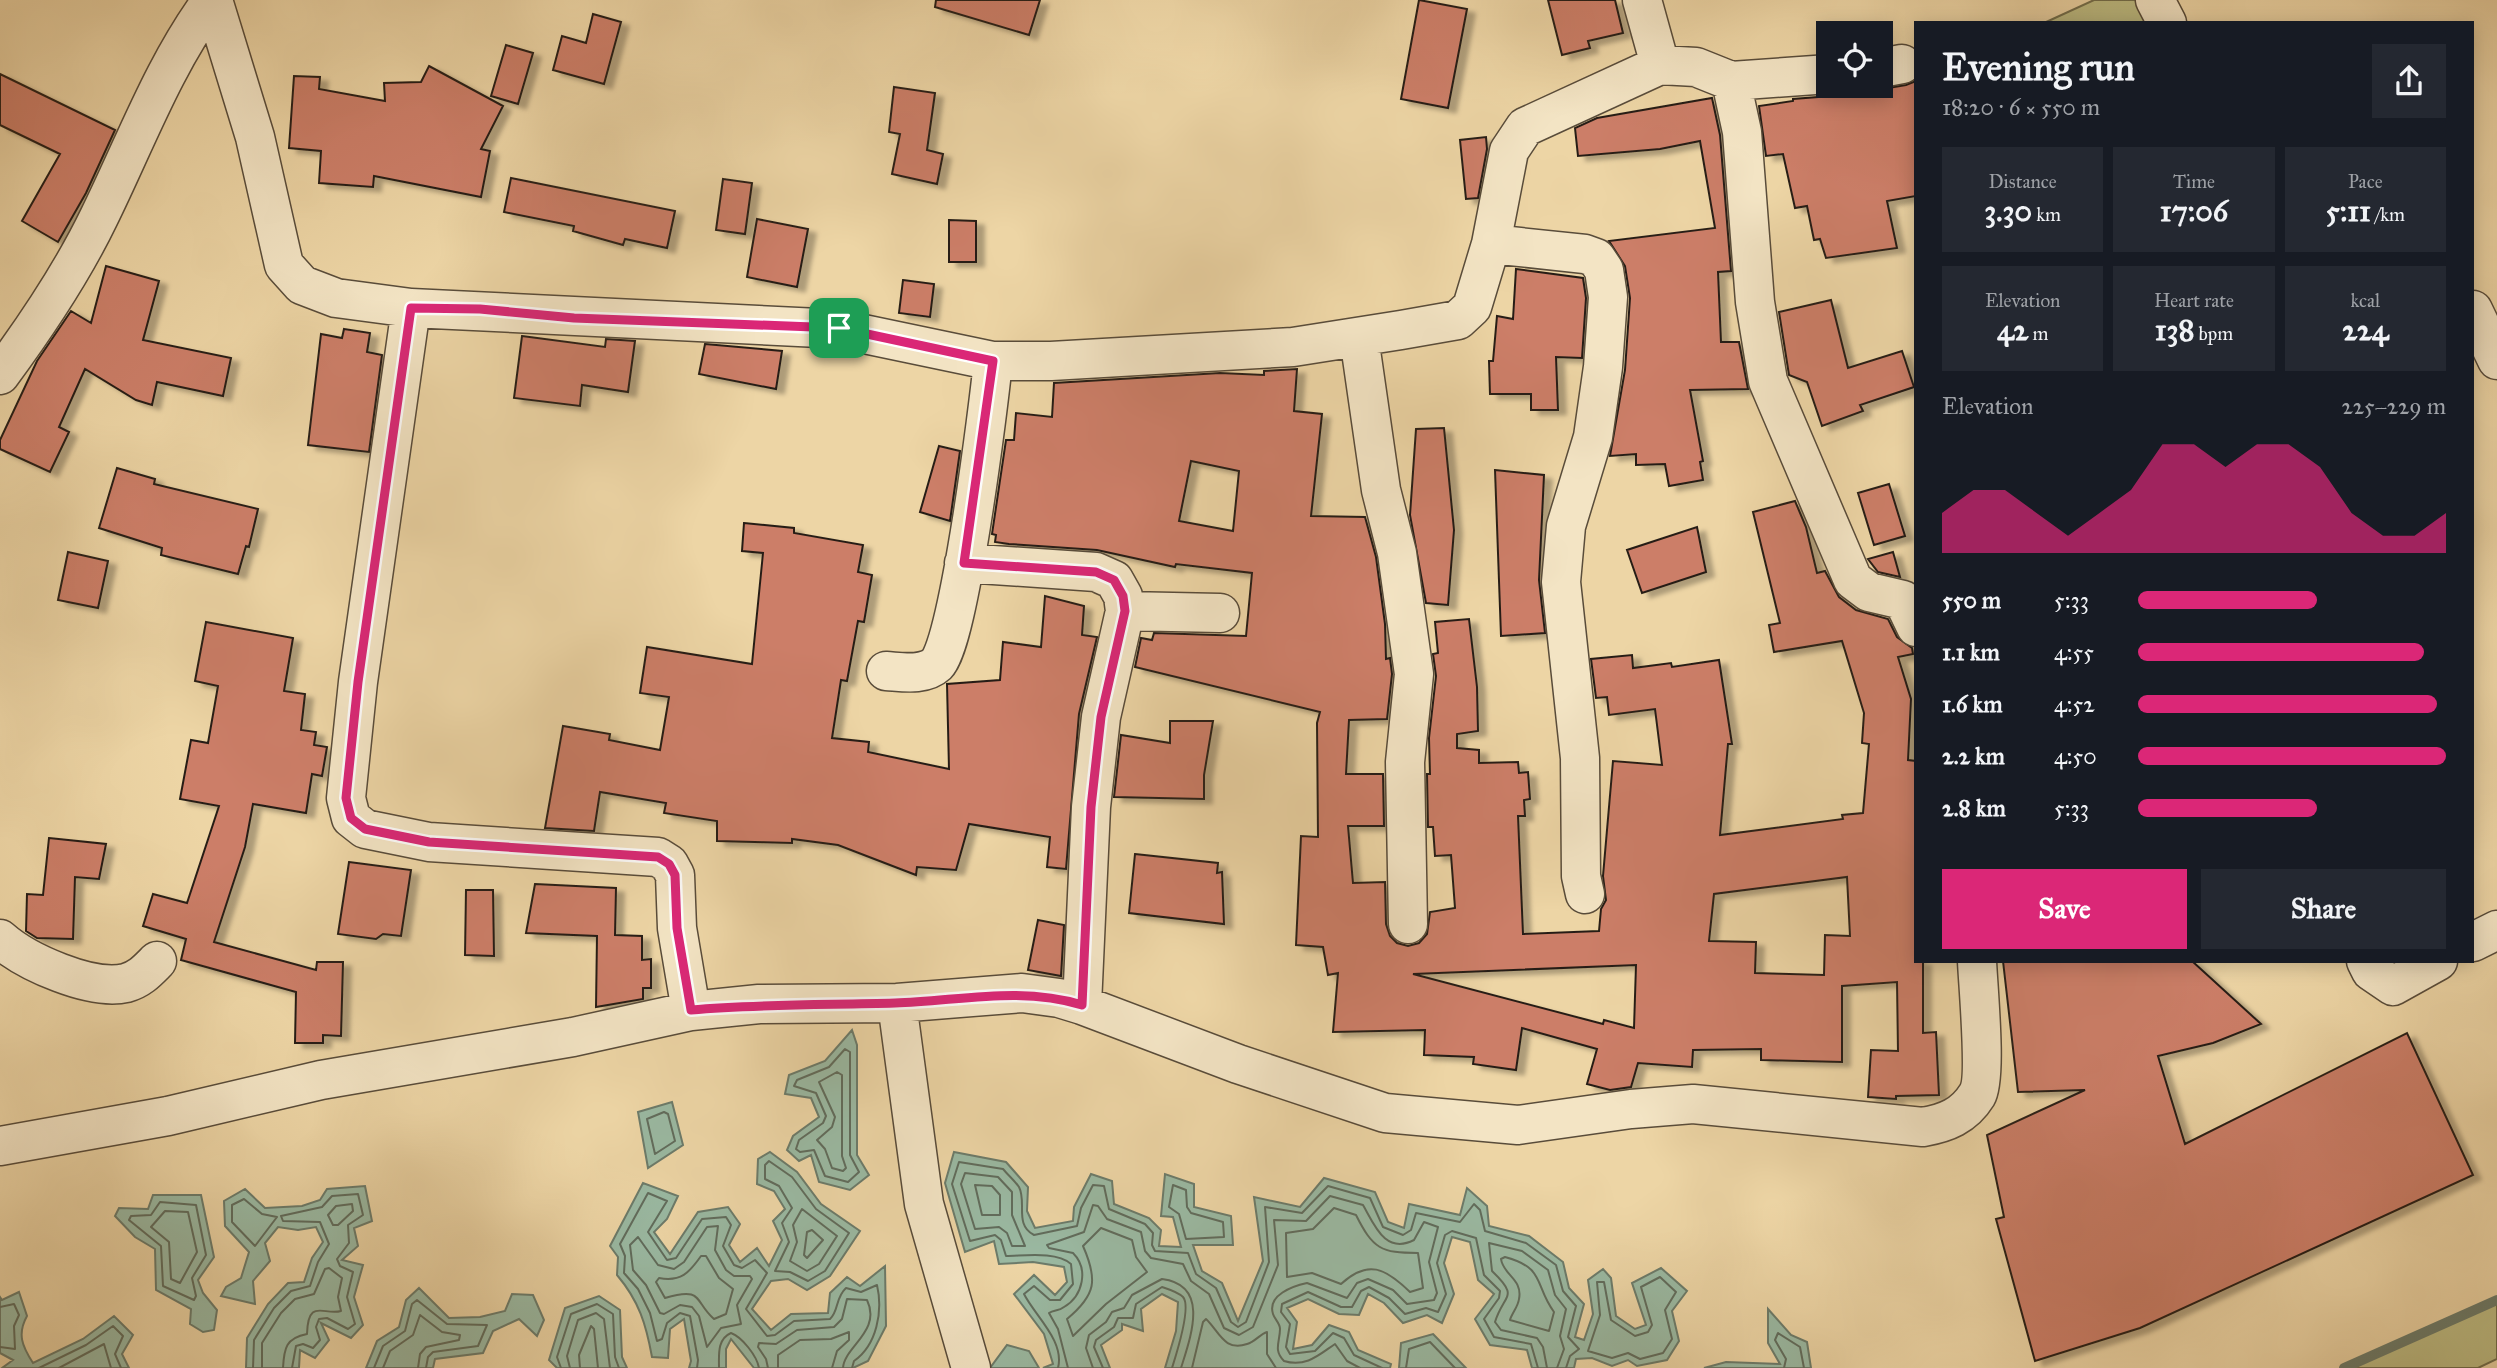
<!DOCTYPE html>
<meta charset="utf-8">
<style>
body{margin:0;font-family:"IM FELL Great Primer",serif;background:#242831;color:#f1f3f6;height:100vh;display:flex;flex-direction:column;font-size:26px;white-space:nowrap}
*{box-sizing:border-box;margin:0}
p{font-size:23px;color:#9ea1a6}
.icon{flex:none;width:38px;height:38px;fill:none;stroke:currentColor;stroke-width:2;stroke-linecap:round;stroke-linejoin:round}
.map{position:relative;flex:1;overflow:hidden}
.side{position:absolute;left:1914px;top:21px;width:560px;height:942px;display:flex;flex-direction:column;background:#171b24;border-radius:0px;box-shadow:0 4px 18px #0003}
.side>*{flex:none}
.tools{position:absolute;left:1816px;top:21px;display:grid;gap:14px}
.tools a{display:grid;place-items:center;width:77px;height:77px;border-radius:0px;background:#171b24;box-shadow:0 4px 18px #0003;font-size:35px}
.pin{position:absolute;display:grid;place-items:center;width:60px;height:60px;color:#fff;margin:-30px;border-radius:14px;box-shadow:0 4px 10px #0006}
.round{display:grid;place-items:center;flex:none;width:74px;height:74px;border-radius:0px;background:#242831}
.headline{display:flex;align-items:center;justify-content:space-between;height:119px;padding:0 28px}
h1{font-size:38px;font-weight:700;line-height:52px}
.metrics{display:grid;grid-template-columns:repeat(3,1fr);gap:10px;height:119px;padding:7px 28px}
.metrics div{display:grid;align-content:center;border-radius:0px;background:#242831;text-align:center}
.metrics b{font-size:30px;font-weight:700}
.metrics small{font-size:19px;font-weight:400}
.metrics p{font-size:19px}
.chart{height:196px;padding:14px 28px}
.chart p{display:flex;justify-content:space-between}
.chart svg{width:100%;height:126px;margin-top:7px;fill:#db2777;opacity:.7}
.primary-button{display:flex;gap:14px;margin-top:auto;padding:14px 28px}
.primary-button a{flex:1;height:80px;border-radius:0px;background:#db2777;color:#fff;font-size:28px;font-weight:700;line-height:80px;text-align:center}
.primary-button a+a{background:#242831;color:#f1f3f6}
ul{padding:0 28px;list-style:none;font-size:23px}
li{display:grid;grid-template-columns:112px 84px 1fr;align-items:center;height:52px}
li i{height:18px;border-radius:9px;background:#db2777}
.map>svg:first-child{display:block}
</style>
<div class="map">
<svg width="2497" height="1368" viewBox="0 0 2497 1368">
<defs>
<filter id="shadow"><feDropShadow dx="8" dy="4.5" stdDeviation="2" flood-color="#0004"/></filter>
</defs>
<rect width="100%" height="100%" fill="#edd5a5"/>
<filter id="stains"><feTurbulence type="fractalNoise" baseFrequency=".00286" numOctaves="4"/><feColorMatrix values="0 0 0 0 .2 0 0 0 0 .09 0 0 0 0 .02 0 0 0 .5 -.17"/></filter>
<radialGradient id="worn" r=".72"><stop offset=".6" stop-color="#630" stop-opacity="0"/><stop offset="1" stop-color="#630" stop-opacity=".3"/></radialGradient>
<path fill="#bdbc83" stroke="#726e4c" stroke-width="2" d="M2094,0h50l11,23h-111z
M2497,1300v59l-19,9h-134z"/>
<path fill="#9ab9a2" stroke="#6c7b6a" stroke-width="2" d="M852,1030l5,15v110l12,20 -19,15 -31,-8 -8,-27 -12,6 -12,-11 6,-14 26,-19 -8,-19 -26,-4 4,-19 36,-14z
M672,1102l11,43 -35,23 -10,-56z
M770,1152l27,20 24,32 39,27 -30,45 -23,14 -19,-11 -17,2 -19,28 19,21 20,-16 37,-1 2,-20 17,-16 13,9 25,-20 1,60 -18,35 -15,7h-99l-23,-29 -5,10v19h-37l2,-7 -7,-42 -14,10 -2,29 -16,-1c-6,-33 -13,-56 -35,-82l1,-18 -8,-11 33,-63 35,13 -11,23 -13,13 16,22 28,-42 30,-5 12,17 -11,21 11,17 17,-14 12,18 13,-26 -9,-19 12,-12 -11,-18 -17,-7 1,-25z
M954,1152l52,10 22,25 -1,24 8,17 38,-7 1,-14 17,-33 21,7 2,23 35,14 12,12 -2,16 22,1 -8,-30 -12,-1 4,-42 29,10v23l37,9 2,29h-40l9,26 20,12 16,38 25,-60 -9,-64 46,10 24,-29 51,14 13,30 16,6 5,-24 51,11 7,-27 20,18 2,20 40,10 34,26 6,26 15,16 -9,33 9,3 9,-26 -5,-34 15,-11 8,9 5,38 19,13 11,-4 -14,-42 29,-15 26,23 -15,20 7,30 -12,19 -30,6 -9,-6 -16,6 -20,-8 -16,1 -2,9h-42l-5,-18 -37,-5 -15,-26 19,-25 -16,-14 -8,-38 -18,-5 -8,26 10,31 -12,29 -15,-8 -24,8 -19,-20 -16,-9 -9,21 -20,-1 -31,-15 -21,9 10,14 -4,27 19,-4 17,-20 20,7 9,18 33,14 -1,4h-225l11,-37 2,-29 -16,-8 -21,15 2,22 -21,-7v6l-21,15 9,23h-67l10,-4 -9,-30 -30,-40 20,-19 21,20 12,-13 -3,-15 -31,-5 -34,2 -5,-23 -29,11 -20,-69z
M365,1186l7,35 -18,7 4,18 -16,14 21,5 -9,32 9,28 -12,13 -30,-15 8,17 -14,18 -15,-8 -1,18h-53l1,-30 21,-34 20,-21 16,-1 8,-24 11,-16 -7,-15 -18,3 -20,-3 -13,16 5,18 -17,20 2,23 -34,-8 5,-9 15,-9 8,-26 -24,-26 -1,-25 21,-12 20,19 37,-2 18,-6 7,-11z
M153,1195h48l13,62 -16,23 5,13 14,17 -3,20 -11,2 -13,-8 1,-15 -35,-19 -1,-41 -20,-12 -20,-21 4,-8 29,1z
M419,1288l30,30 31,-1 25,-6 7,-17 21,1 11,25 -7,16 -18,-17 -26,12 -10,22 -48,6 -2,9h-67l11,-27 22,-14 7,-27z
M19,1292l8,24c-10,18 -5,30 6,47l50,-24 31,-23 19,19 -11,19 7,14h-127l11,-8 -13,-7v-56l2,3z
M599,1296l21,14 2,47 5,11h-70l-8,-8 16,-52z
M1768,1309l23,26 16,7 4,26h-107l22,-6 54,2 -12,-21z
M1433,1334l33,34h-67l2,-25z
M1007,1345l22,6 10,17h-49z"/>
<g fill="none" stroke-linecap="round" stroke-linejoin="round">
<path stroke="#616c5c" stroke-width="2" d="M845,1049l5,3v103l9,17 -11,10 -23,-6 -11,-26 -14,2 -4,-3 3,-9 24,-17 3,-7 -10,-23 -22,-7 3,-6 32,-13z
M837,1072l5,3v81l4,12 -3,3 -11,-3 -7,-19 -8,-9 15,-13 3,-10 -16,-35z
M664,1112l4,2 7,27 -20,13 -8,-35z
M769,1161l23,16 24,32 33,24 -24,38 -17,10 -18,-9 -15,-1 14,-29 -7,-19 10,-15 -13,-22 -14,-7v-14z
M965,1173l33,4 14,15v23l13,31h-13l-5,-13 -8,-6 -24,2 -14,-45z
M975,1185l17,1 8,9v20h-18z
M1173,1185l13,5 1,17 4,6 32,9 1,15 -38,2 -7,-25 -10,-7z
M244,1199l18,15 15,3 -22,29 -23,-24v-17z
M160,1202l36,3 10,50 -14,23 4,18 -2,4 -31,-14 -2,-40 -32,-26 2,-4 20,-1z
M352,1204l1,7 -15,14h-5l-5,-10 8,-9z
M1334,1208l22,7c17,34 25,38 62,38l5,35 -13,4c-25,-24 -42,-33 -69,-8l-29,-11 -25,4 -1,-44 27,-4z
M802,1209l35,27 -18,28 -12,7 -17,-10 7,-19 -4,-17z
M165,1211l23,1 9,40 -17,31 -9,-4 -2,-37 -18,-15z
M718,1226l-3,24 11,20 8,6h16l2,3 -15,26 4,19 -20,4 -14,19 -8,-31 -7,-9 -12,-2 -16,9 -4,-1 -14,-28 -13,-15 -3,-25 8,-8 20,28 16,4 10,-7 23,-35z
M1101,1228l31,12 4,17 11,15 -41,32 -33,32 -6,-17c29,-24 31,-39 16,-73z
M812,1230l11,10 -16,18 -3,-3 3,-23z
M701,1256h5l13,22 14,11 -7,25 -12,5c-20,-17 -10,-33 -49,-21l-9,-16 3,-4c22,4 30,-5 42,-22z
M1505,1257c41,11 29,28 49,55l-5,19 -39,-11c2,-7 8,-13 9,-21 4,-20 -16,-24 -18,-40z
M1660,1277l16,15 -11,18 7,29 -9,14 -23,6 -12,-6 -16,5 -24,-7 12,-36 -3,-33h7l7,38 24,16 13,-4 4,-7 -11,-38z
M0,1307l14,-3 5,11 -5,11 1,23 -15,-2
M39,1368l47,-23 27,-19 10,10 -8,18 6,14
M59,1368l45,-24 7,24
M253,1368l1,-28 20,-32 17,-17 19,-5 8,-24 11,-18 -9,-22 -37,-1 -2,-5 41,-9 10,-11 26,-2 5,21 -15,10 1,18 -12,16 3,7 13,6 -6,25 8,27 -7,5 -21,-11 -8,1 -3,8 4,13 -7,8 -10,-4 -7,2 -4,22
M262,1368v-25l19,-30 14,-14 19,-5 11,-25 4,-1 13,10 -4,19 3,14c-17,5 -33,-14 -34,23 -21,4 -23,14 -24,34
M374,1368l9,-22 22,-15 7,-27 5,-4 30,24 40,1 -9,21 -45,6 -5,5 -2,11
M383,1368l7,-17 23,-16 7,-20 22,17 18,3 -1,5 -33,7 -6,7 -2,14
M561,1368l-4,-11 14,-43 26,-10 16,10 2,43 4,11
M570,1368l-3,-12 11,-36 18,-7 8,6 6,49
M580,1368l-1,-13 12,-29 3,3 4,39
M697,1368l1,-8 -8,-44 -10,-3 -13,10 -5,16 -5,2 -7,-28 -12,-24 -14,-16 1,-17 -5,-12 28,-51 19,8 -19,31 19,28 9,-2 26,-39 24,-2 5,8 -8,21 11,19 8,3 13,-8 12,13 -21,36 21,27 8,-1 19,-14 36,-2c9,-8 5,-21 16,-31l15,4 16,-7c6,26 0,60 -23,76l-2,7
M719,1368c0,-13 -2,-29 12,-35 11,4 26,23 28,35
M768,1368l-2,-9 -8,-12 1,-4 17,1 21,-14 37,-3 8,-8 5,-20 20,1c15,31 -23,47 -24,68
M778,1368v-13l22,-15 31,-1 18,-7v8l-12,11 -5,17
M1058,1368c7,-27 -23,-52 -34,-74l10,-8 16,14h10l13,-16 -2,-20c-15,-13 -47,-8 -65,-8l-5,-16 -6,-5 -25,6 -18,-57 7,-22 44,7c5,6 12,12 16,18 8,15 -5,38 15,48l43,-9 4,-18 12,-23 11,1 5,23 36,15 8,9 -1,12 3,6 33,2 8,21 20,14 15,34 7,5 8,-5 23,-60 -4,-55 37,6 26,-27 42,12 13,29 20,8 8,-5 5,-17 44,9 14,-18 6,6 5,21 41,12 30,22 7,26 13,15 -8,31 11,12 -9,7 -4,12
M1068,1368l-10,-39 -9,-16c5,-3 10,-2 15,-6 19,-11 25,-38 9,-54l-24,-5 -2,-3 37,-13 9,-27 5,1 9,13 34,13 4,19 6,7 32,6 8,17 18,13 15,34 15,7 14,-8 25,-62 -4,-45 32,1 24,-25 33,9c11,19 22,50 51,35l10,-18 14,5 -9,35 8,31 -3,7 -27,4 -14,-14 -25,-11 -11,4 -10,15 -40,-15c-14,3 -40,12 -34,31 2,6 7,9 7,15 0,13 -7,21 4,32 22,7 36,-7 51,-17l12,17 13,7
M1093,1368l-7,-20 3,-13 17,-13 6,-10 12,-4 8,-13 30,-16c48,6 29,57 19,89
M1103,1368l-9,-21 2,-7 18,-13 4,-9h15l3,-14 26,-17c6,2 16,5 21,10 9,10 -7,58 -11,71
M1192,1368l11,-46 3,-3c13,12 18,33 41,25 8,-2 13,-10 20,-12v22l9,14
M1382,1368l-28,-13 -10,-17 -11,-5 -18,18 -25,3 -4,-7 4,-23 -9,-12 1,-8 26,-12 33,15h11l9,-16 8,-4 20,11 16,16 21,-6 12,4 8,-18 -9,-31 8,-28 7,-4 24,7 8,37 16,16 -1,7 -15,21 10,18 37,7 7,24
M1406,1368l3,-19 21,-7 25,26
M1547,1368l-4,-21 -6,-9 -36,-8 -6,-8c9,-29 25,-24 -3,-51l-3,-28 33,8 26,19 7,25 11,14 -6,27 4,13 -7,19
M1784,1368l2,-9 -11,-19 3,-7 22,14 4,21"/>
<path stroke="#6c7b6a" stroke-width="10" d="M2344,1368l153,-68"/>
</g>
<path fill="#cc7e68" stroke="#281f16" stroke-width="2" fill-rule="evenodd" filter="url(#shadow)" d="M936,0h104l-11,35 -94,-28z
M1419,0l48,9 -19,99 -47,-9z
M1548,0h67l8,33 -35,8 2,7 -28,7z
M593,14l28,8 -17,62 -51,-14 9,-34 24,7z
M506,45l27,8 -15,51 -27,-8z
M429,66l74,40 -22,43 9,2 -9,46 -107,-21 -1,11 -54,-4 2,-32 -32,-3 5,-72 26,1 -1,12 66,12 -1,-18 37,-1z
M0,74l115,56 -29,63 -28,49 -36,-21 38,-67 -60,-29z
M1916,81v115l-29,5 10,47 -71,10 -6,-19 -6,1 -7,-34 -12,2 -12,-54 -17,2 -7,-50 34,-5v-2l38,-3 14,-8 1,7 60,-10z
M894,87l41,6 -8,57 16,4 -6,30 -45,-10 8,-40 -11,-2z
M1712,98l8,37 11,136 -13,1 3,70h18l9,47 -58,1 13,71 -3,1 3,18 -34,6 -4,-22 -29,1v-11l-26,2 15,-86 5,-72 -5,-32 -16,-25 106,-13 -15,-87 -40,8 -82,7 -3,-28 22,-10z
M1486,137l1,12 -9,49 -12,1 -6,-59z
M511,178l164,33 -8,37 -42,-9 -2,6 -50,-14 1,-5 -70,-14z
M723,179l29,4 -7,51 -29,-4z
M757,219l51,10 -11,58 -50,-10z
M949,220l27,1v41h-27z
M106,266l53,15 -16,59 88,18 -8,38 -66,-14 -5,23 -16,-5 -51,-31 -26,58 10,5 -19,40 -50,-23v-9l37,-79 34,-50 20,12z
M1516,269l67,9 3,20 -4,60 -26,-1 2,53h-27v-16h-41l-1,-33h4l4,-45 16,3z
M903,280l31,4 -4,33 -31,-4z
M1831,300l17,68 54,-17 12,36 -54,18 3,6 -41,15 -15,-44 -18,-7 -10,-63z
M344,329l26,4 -3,19 15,3 -13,97 -61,-7 13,-111 21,4z
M522,336l83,11 1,-8 29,2 -7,51 -46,-7 -2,21 -66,-8z
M705,344l77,7 -6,38 -77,-15z
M1297,369l-3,42 28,3 -11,102 54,1 11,40 9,67 1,35 4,-1 2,16 -5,45 -38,1 -3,54h37l1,52h-36l5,57 32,-1 1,42 4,12 7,7 11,3 11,-3 8,-9 3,-22 25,-4 -4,-53 -16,1 -2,-29h-5l-1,-53h3l-1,-36 7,-62 -3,-22 5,-1 -3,-31 34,-3 8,68 1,44 -21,3v14l22,2v13l39,-1 1,11 9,-1 2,27 -6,1 1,16h-7l5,118 76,-3 2,-22 5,-9 -3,-24 10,-115 49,4 -7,-56 -46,6 -2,-18 -11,1 -5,-39 41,-4 1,13 38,-5 1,4 47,-7 13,84h-4l-8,91 123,-16 -1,-4 21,-2 6,-69 -7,-1 2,-30 -22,-72 -68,11 -5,-27 11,-2 -27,-111 42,-11 11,26 11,46 8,-2 14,26 17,13 32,9 9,18 15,11 1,6 -15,3 13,42 -3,61 8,1v200h7v72l13,-1 3,63 -43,1v3l-28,-2 3,-47 27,1 -1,-69 -55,4v76l-81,-2v-11l-68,1 -1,17 -54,-4 -7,24 -21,3 -23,-6 10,-35 -75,-21 -6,42 -43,-6 1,-7 -50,-2 1,-25 -92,2 5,-59 -10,2 -5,-28 -27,-2 5,-109 17,1 -1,-114 3,-11 -185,-45 6,-29 11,2 2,-7 92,3 6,-63 -76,-9 -1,3 -78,-17 -88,-6 -14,-2 1,-7 -4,-1 14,-94h8l2,-27 36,4 2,-34 166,-10 44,2v-4zM1191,461l48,10 -6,60 -54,-10zM1847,877l3,59 -25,-1 -1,40 -69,-2 1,-31 -47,-1 5,-47zM1636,965l-2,63 -30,-8 -1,4 -190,-50z
M1444,428l10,102 -6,75 -22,-2 -16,-88 6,-86z
M939,446l21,5 -10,70 -30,-9z
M117,468l38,11 -1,5 104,25 -9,38 -3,-1 -8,28 -77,-19 1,-7 -63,-20z
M1495,470l49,5 -5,105 6,53 -44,3z
M1889,484l16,52 -31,9 -16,-52z
M744,523l50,5v5l69,12 -5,27 14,3 -8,47 -6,-1 -11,60 -6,-1 -9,58 37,4 -1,10 81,17 -2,-85 53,-4 3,-38 38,5 4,-51 39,10 -2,29 15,2 -18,77 -13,155 -19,-2 3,-30 -81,-13 -13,46 -39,-3 -1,8 -78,-30 -46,-6v4l-75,-2v-20l-53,-8 2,-10 -66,-11 -6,39 -49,-3 18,-102 47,8 -1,6 51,10 9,-53 -29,-4 7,-46 105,17 11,-111 -21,-2z
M1697,527l9,45 -64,21 -15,-43z
M68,552l40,9 -10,47 -40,-8z
M1893,552l7,25 -22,-5 -10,-13z
M206,622l87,16 -9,53 21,3 -4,36 15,2 -2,13 13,2 -5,29 -10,-2 -6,39 -53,-9 -8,43 -31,95 102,28 1,-8h26l-2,74 -18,-1v8h-28l1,-51 -115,-32 5,-21 -43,-13 10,-32 34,9 32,-97 -39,-7 11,-59 17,3 10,-57 -23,-5z
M1170,721h43l-9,54v24l-90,-2 7,-62 49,8z
M49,838l57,6 -7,35 -24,-2 -2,62 -36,-1 -11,-7 1,-37 16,1z
M1135,854l83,9 -1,10 5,-1 2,52 -95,-11z
M349,862l62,8 -10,66 -18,-2 -7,5 -38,-5z
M535,884l81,4 -1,47 27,1v24l9,-1v29h-8v11l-47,8 1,-71 -71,-3z
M466,890h27l1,66 -29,-1z
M1038,920l26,5 -3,51 -33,-6z
M2003,961h189l69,63 -48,19 -55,13 27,88 222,-111 66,142 -333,153 -105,33 -39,-142 8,-2 -17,-82 98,-45 -67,2z"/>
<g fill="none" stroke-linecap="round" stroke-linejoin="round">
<g stroke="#594c3a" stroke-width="41">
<path id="minor" d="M213,0l42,137 29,128 18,20 34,13 75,10 -53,374 -12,116 5,20 14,11 64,13 229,15 11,7 6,11 2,53 14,83
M1642,0l18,65
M2155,0l12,23
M1881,68l21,-4
M1731,81l11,51 13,170 13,79 85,199 16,12 34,8 13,27
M1491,244l94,10 11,4 8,12 4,27 -5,70 -10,70 -27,89 -5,56 19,176 1,118 4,18
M411,308l429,21 153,32h58l242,-14 108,-17 57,-10 14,-13 19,-63 18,-93 16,-24 135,-62 36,2 35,14 98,-7
M2473,310l24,50
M1359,337l22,153 16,63 17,121 -9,88 3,162
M0,375c37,-50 72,-102 99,-158 36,-73 64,-151 113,-217
M964,563l132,9 18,8 9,16 2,15
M886,671c17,1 38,5 51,-7 22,-21 52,-260 56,-303
M0,939c26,23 91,52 126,44 14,-4 21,-12 31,-22
M2473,942l24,-12
M2366,961l5,10 22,15 45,-25
M897,1003l27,201 47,164
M1082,1005l9,-198 10,-90 24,-106 95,2
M0,1146l168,-30 153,-36 252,-43 118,-26 68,-7 138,-1 125,-10 37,5 23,7 156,59 147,49 133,12 113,-16 62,-5 230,23c23,-4 41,-11 54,-32 10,-16 1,-110 0,-134"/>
</g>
<use href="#minor" stroke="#f3e4c4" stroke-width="38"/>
</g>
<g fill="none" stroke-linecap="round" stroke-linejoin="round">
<g stroke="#fff" stroke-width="14">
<path id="route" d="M411,308l69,1 94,9 265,10 154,33 -29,202 132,9 18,8 9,16 2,15 -24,106 -10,90 -9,198c-61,-19 -123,-4 -187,-2 -68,2 -136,1 -204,7l-14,-82 -2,-53 -6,-11 -11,-7 -229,-15 -64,-13 -14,-11 -5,-20 12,-116z"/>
</g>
<use href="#route" stroke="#db2777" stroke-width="9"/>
</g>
<rect width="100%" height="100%" filter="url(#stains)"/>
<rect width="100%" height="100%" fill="url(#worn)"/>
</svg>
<div class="tools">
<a><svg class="icon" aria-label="locate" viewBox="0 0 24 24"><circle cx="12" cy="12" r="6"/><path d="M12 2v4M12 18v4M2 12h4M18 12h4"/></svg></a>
</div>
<div class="pin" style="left:839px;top:328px;background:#1e9e55"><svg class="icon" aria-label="arrive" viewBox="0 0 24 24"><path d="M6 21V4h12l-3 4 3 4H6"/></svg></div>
<section class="side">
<div class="headline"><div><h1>Evening run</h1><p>18:20 · 6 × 550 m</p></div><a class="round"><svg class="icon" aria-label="share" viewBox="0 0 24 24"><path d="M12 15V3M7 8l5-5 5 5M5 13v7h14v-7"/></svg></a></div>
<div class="metrics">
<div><p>Distance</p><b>3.30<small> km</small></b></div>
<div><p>Time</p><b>17:06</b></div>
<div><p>Pace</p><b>5:11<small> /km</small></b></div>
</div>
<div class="metrics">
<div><p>Elevation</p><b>42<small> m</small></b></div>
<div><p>Heart rate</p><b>138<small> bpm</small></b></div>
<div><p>kcal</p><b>224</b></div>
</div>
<div class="chart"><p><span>Elevation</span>225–229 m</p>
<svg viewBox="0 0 160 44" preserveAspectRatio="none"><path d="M0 44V30L10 22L20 22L30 30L40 38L50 30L60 22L70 6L80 6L90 14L100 6L110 6L120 14L130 30L140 38L150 38L160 30V44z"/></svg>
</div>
<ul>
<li><b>550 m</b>5:33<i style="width:58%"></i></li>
<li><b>1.1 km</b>4:55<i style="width:93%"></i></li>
<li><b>1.6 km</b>4:52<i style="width:97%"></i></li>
<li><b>2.2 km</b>4:50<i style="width:100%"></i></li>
<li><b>2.8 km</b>5:33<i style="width:58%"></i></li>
</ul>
<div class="primary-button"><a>Save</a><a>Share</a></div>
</section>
</div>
